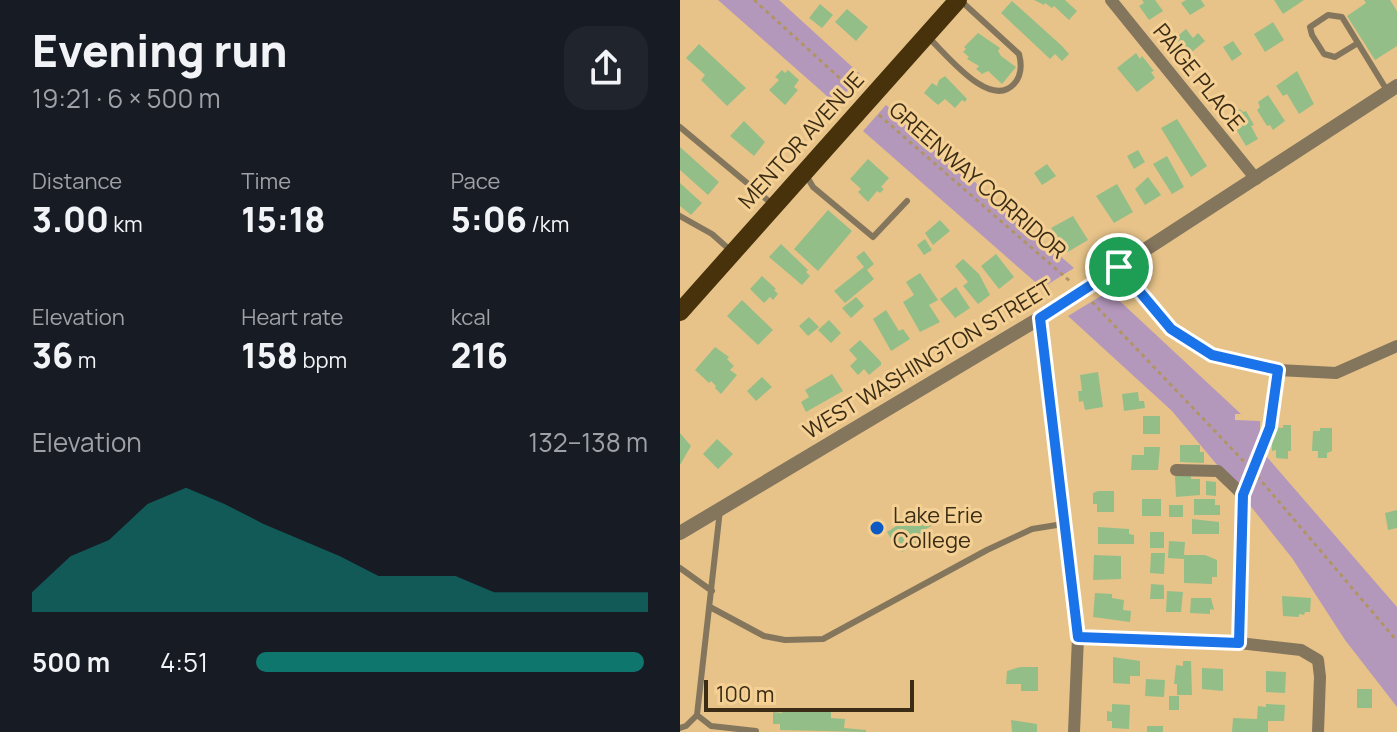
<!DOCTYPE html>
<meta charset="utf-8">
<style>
body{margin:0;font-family:Manrope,sans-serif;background:#20242c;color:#f1f3f6;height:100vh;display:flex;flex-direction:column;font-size:30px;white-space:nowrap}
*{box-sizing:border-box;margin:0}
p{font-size:26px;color:#9ea1a6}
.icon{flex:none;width:44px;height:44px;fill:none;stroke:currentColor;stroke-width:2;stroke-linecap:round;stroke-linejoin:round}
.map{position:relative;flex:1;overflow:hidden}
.sheet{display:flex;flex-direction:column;background:#171b24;width:680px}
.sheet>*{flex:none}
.scale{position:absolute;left:24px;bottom:20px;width:210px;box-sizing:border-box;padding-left:8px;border:4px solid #3b2d15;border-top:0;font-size:22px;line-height:28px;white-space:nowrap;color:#3b2d15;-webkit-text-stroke:6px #f4d095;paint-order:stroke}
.pin{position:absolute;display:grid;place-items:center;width:68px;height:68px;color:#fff;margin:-34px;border:4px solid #fff;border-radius:50%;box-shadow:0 2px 8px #0007}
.round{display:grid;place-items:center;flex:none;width:84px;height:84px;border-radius:24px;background:#20242c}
.summary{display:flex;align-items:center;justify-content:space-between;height:136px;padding:0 32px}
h1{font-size:44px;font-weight:800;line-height:60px}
.figures{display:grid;grid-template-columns:repeat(3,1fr);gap:12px;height:136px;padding:8px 32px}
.figures div{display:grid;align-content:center}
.figures b{font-size:34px;font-weight:800}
.figures small{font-size:22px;font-weight:400}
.figures p{font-size:22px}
.chart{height:224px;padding:16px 32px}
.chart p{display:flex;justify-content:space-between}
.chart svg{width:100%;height:144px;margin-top:8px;fill:#0f766e;opacity:.7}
ul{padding:0 32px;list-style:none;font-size:26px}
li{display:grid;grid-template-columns:128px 96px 1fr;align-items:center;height:60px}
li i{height:20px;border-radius:10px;background:#0f766e}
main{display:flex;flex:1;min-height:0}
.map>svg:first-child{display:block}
</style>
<main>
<section class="sheet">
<div class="summary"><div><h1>Evening run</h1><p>19:21 · 6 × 500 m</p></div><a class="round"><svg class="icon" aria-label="share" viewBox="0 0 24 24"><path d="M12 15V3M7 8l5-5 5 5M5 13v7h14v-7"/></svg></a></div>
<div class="figures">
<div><p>Distance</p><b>3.00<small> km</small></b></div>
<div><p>Time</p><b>15:18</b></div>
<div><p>Pace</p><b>5:06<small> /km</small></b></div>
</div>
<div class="figures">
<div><p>Elevation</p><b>36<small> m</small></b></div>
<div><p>Heart rate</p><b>158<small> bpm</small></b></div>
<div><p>kcal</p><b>216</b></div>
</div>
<div class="chart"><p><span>Elevation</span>132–138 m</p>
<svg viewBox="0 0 160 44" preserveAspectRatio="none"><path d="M0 44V38L10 27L20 22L30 11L40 6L50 11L60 17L70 22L80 27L90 33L100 33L110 33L120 38L130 38L140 38L150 38L160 38V44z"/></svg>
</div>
<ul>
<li><b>500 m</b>4:51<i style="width:99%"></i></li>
</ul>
</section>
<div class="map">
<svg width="717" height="732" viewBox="0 0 717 732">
<rect width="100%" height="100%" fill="#e7c389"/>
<path fill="#b498bc" d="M38,0h61l82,75 -25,29z
M206,105l188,163 -32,20 -179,-157z
M429,291l132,123h-6v6l25,1v28l137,158v100l-52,-67 -53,-82 -59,-74 -61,-73 -104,-95z"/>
<path fill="#94be88" d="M354,0h31l12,11 -8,9 -15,-14 -2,2 -7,-5 -1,2z
M462,0h13l8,11 -14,9 -10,-14 5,-3z
M506,0h15l4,6 -15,9 -9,-12z
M594,0h30l-21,14z
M684,0h26l7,11v35l-22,14 -28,-44 19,-13z
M332,1l50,45 7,8 -7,7 -7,-7 -5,5 -49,-46z
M140,4l13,11 -11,13 -13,-10z
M167,9l21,18 -12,14 -21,-19z
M593,22l11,18 -19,12 -11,-18z
M506,29l7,9 5,-5 7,8 -18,15 -14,-16z
M298,33l22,15 -2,3 3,5 15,11 -14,17 -14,-13 -6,3 -6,-5 3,-3 -12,-7 2,-2 -6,-5 3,-3 -2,-2z
M553,41l9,13 -10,7 -9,-14z
M19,44l47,44 -19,18 -26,-26 4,-5 -19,-17z
M456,53l4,6 2,-3 12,15 -3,1 4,6 -18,14 -20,-24z
M102,70l3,3 3,-3 11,10 -5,7 4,3 -13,15 -16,-15 10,-10 -4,-3z
M617,71l17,33 -15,10 -12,-20 -4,2 -7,-10z
M265,76l22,23 -2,3 -3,-2 -7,8 -10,-9 -7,6 -14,-12 8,-10 5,3 2,-6z
M588,95l17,26 -12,9 -3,-5 -3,1 -10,-16 3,-3 -2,-5z
M560,109l3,3 3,-1 8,14 -3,1 7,13 -12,7 -18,-30z
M497,119l30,47 -16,11 -30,-49z
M64,121l21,21 -11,14 -24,-20z
M0,147l39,35 -11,13 -28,-25z
M458,150l7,12 -11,7 -7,-13z
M487,156l17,31 -12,7 -19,-30z
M188,159l21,19 -8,9 3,2 -4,4 -3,-2 -9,11 -10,-10 3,-3 -11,-10z
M367,164l9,12 -14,9 -8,-12z
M468,177l13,18 -16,10 -10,-16z
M0,183l22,20 -11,12 -11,-9z
M437,184l16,28 -19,11 -18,-27z
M148,210l24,21 -34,40 -24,-22z
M393,216l15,24 -22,13 -15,-25z
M260,220l10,11 -17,14 -8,-12z
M245,239l7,11 -8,5 -7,-10z
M101,244l27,26 -2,2 4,4 -8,9 -33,-28z
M184,251l10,13 -7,6 7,9 -29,24 -11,-12 30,-24 -8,-10z
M316,254l18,23 -15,12 -18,-23z
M283,259l16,15 11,21 -12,9 -15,-18 5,-4 -13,-16z
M240,273l18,27 -9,5 11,17 -20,10 -17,-30 11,-7 -8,-13z
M82,276l14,13 -2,1 4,4 -5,6 -3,-3 -6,6 -14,-14z
M276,287l14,21 -15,10 -15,-19z
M176,297l8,9 -13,12 -9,-10z
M62,300l31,30 -15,15 -31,-29z
M206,310l13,21 4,-2 7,10 -19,12 -18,-32z
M129,317l10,10 -11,9 -9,-10z
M149,320l12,13 -10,10 -13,-13z
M180,340l21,22v3l-12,10 -5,-6 -6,6 -8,-9 7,-7 -8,-9z
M35,347l14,10 -2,2 7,7 -4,4 7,5 -16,19 -6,-6 1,-2 -5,-5 -2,2 -14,-13z
M418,372l5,35 -18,3 -2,-9 -4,1 -1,-11h4l-2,-16z
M152,374l11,17 -37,21 -5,-10 8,-5 -4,-7z
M82,377l10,10 -16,14 -9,-10z
M458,392l1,9h5l1,7 -21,3 -2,-17z
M463,416h17v18h-17z
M603,425h8v26h-3v8l-12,-1v-8l-4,1v-24l11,1z
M640,428h12v23l-5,2v5h-9v-7h-6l1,-20h7z
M0,433l11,13 -11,19z
M37,439l16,15 -15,15 -15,-15z
M500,445h20v7h4v11l-24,-1z
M464,447h16l-2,23h-27l1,-15h12z
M504,475h7v4h9v16l-24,2 -1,-21z
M526,481l10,1v14l-10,-1z
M418,491h16v21h-17v-8h-4v-11z
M462,499h19v17h-19z
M514,499h21v6h5v10h-26z
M489,505h14v12h-14z
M717,510v18l-9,2 -3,-17z
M244,513l9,12 -9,5 5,14 -10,6 -2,-6 -15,8 -2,-4 -2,2 -11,-18 28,-18 3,3z
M512,519l27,3v12h-27z
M418,527l31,2v5l5,1v9h-36z
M470,532h14v16h-14z
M489,541l16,1 -1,13h21l12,5v17h-5v7l-28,-1v-24l-16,-1z
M471,553h14l-1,21 -14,-1z
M414,555l27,1v23l-28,1z
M471,584l13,1v14h-14z
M487,591l16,1 -2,20h-15z
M415,593l17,1v4l12,2 -1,10 8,1 -1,11 -37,-5z
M602,596l29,2 -1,14h-5l-1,3 -5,-1v3l-16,-1z
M511,598h20l3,12 -4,-1v5l-20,-1z
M433,657l27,4v15h-10v8l-17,-1z
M503,661h8l1,34h-15v-11h-3l2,-19 7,1z
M340,667h18v24h-17v-7h-15l1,-13z
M522,668l21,1v22l-21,-2z
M586,671l20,1 -1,21 -19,-1z
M466,679l19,1 -1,17 -19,-1z
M677,689h15v19h-15z
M489,696h10v14h-10z
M432,704l18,1 -1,24 -17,-1v-7h-5v-10l5,1z
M586,704l19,1 -1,16h-16v11h-36l1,-14 24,1 1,-13 8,1z
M102,708l49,3v7l14,1 -1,9 22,2v2l-86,-2v-6h-7v-12l9,1z
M331,720l26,4v8h-25z
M467,726h16v6h-16z"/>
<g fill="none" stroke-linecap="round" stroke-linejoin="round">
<path stroke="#b19464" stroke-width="3" stroke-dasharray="4 4" stroke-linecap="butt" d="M74,0l102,93
M199,115l193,168
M412,302l160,168 145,171
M567,483l18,-45"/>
<path stroke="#84755d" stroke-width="6" d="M249,38c18,17 61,72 85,46 8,-9 8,-19 5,-30l-59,-54
M678,43l-23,14 -11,-3 -12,-19 -2,-8 18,-12 14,2 46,75
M0,127l91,76
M126,175l7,12 60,50 34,-36
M0,216l32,18 18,16
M0,568l32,23
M30,607l54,29 21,4 38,-1 164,-89 45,-21 31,-5
M17,715l14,11 45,5
M0,728l6,-2 11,-11 23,-205"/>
<path stroke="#84755d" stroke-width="12" d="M431,0l145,179
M439,267l52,62 41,26 66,15
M360,318l38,319 -4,95
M590,427l8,-57 58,3 61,-27
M496,470l42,1 25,24 -4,148
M398,637l161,6 62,7 17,10 2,17 -2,55"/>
<path stroke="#84755d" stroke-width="14" d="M0,533l360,-215 357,-232"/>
<path stroke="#47320c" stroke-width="18" d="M0,312l278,-312"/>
</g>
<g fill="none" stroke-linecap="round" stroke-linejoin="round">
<g stroke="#fff" stroke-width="16">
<path id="route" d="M439,267l52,62 41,26 66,15 -8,57 -27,68 -4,148 -161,-6 -38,-319z"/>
</g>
<use href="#route" stroke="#1a73e8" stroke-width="10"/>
</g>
<circle fill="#0d5ac4" stroke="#f4d095" stroke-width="3" cx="197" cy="528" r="8"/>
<g text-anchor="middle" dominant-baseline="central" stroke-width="6" stroke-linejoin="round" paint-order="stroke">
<g font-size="22" fill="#3b2d15" stroke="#f4d095">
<text transform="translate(519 77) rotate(51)">PAIGE PLACE</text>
<text transform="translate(121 140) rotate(-48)">MENTOR AVENUE</text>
<text transform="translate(298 180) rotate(41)">GREENWAY CORRIDOR</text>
<text transform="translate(248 359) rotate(-31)">WEST WASHINGTON STREET</text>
</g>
<g font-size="22" fill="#3b2d15" stroke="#f4d095" text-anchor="start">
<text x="213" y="515">Lake Erie<tspan x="213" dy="25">College</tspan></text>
</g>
</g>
</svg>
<div class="scale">100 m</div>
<div class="pin" style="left:439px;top:267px;background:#1e9e55"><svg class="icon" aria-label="arrive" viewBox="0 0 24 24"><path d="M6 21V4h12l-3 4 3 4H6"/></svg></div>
</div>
</main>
